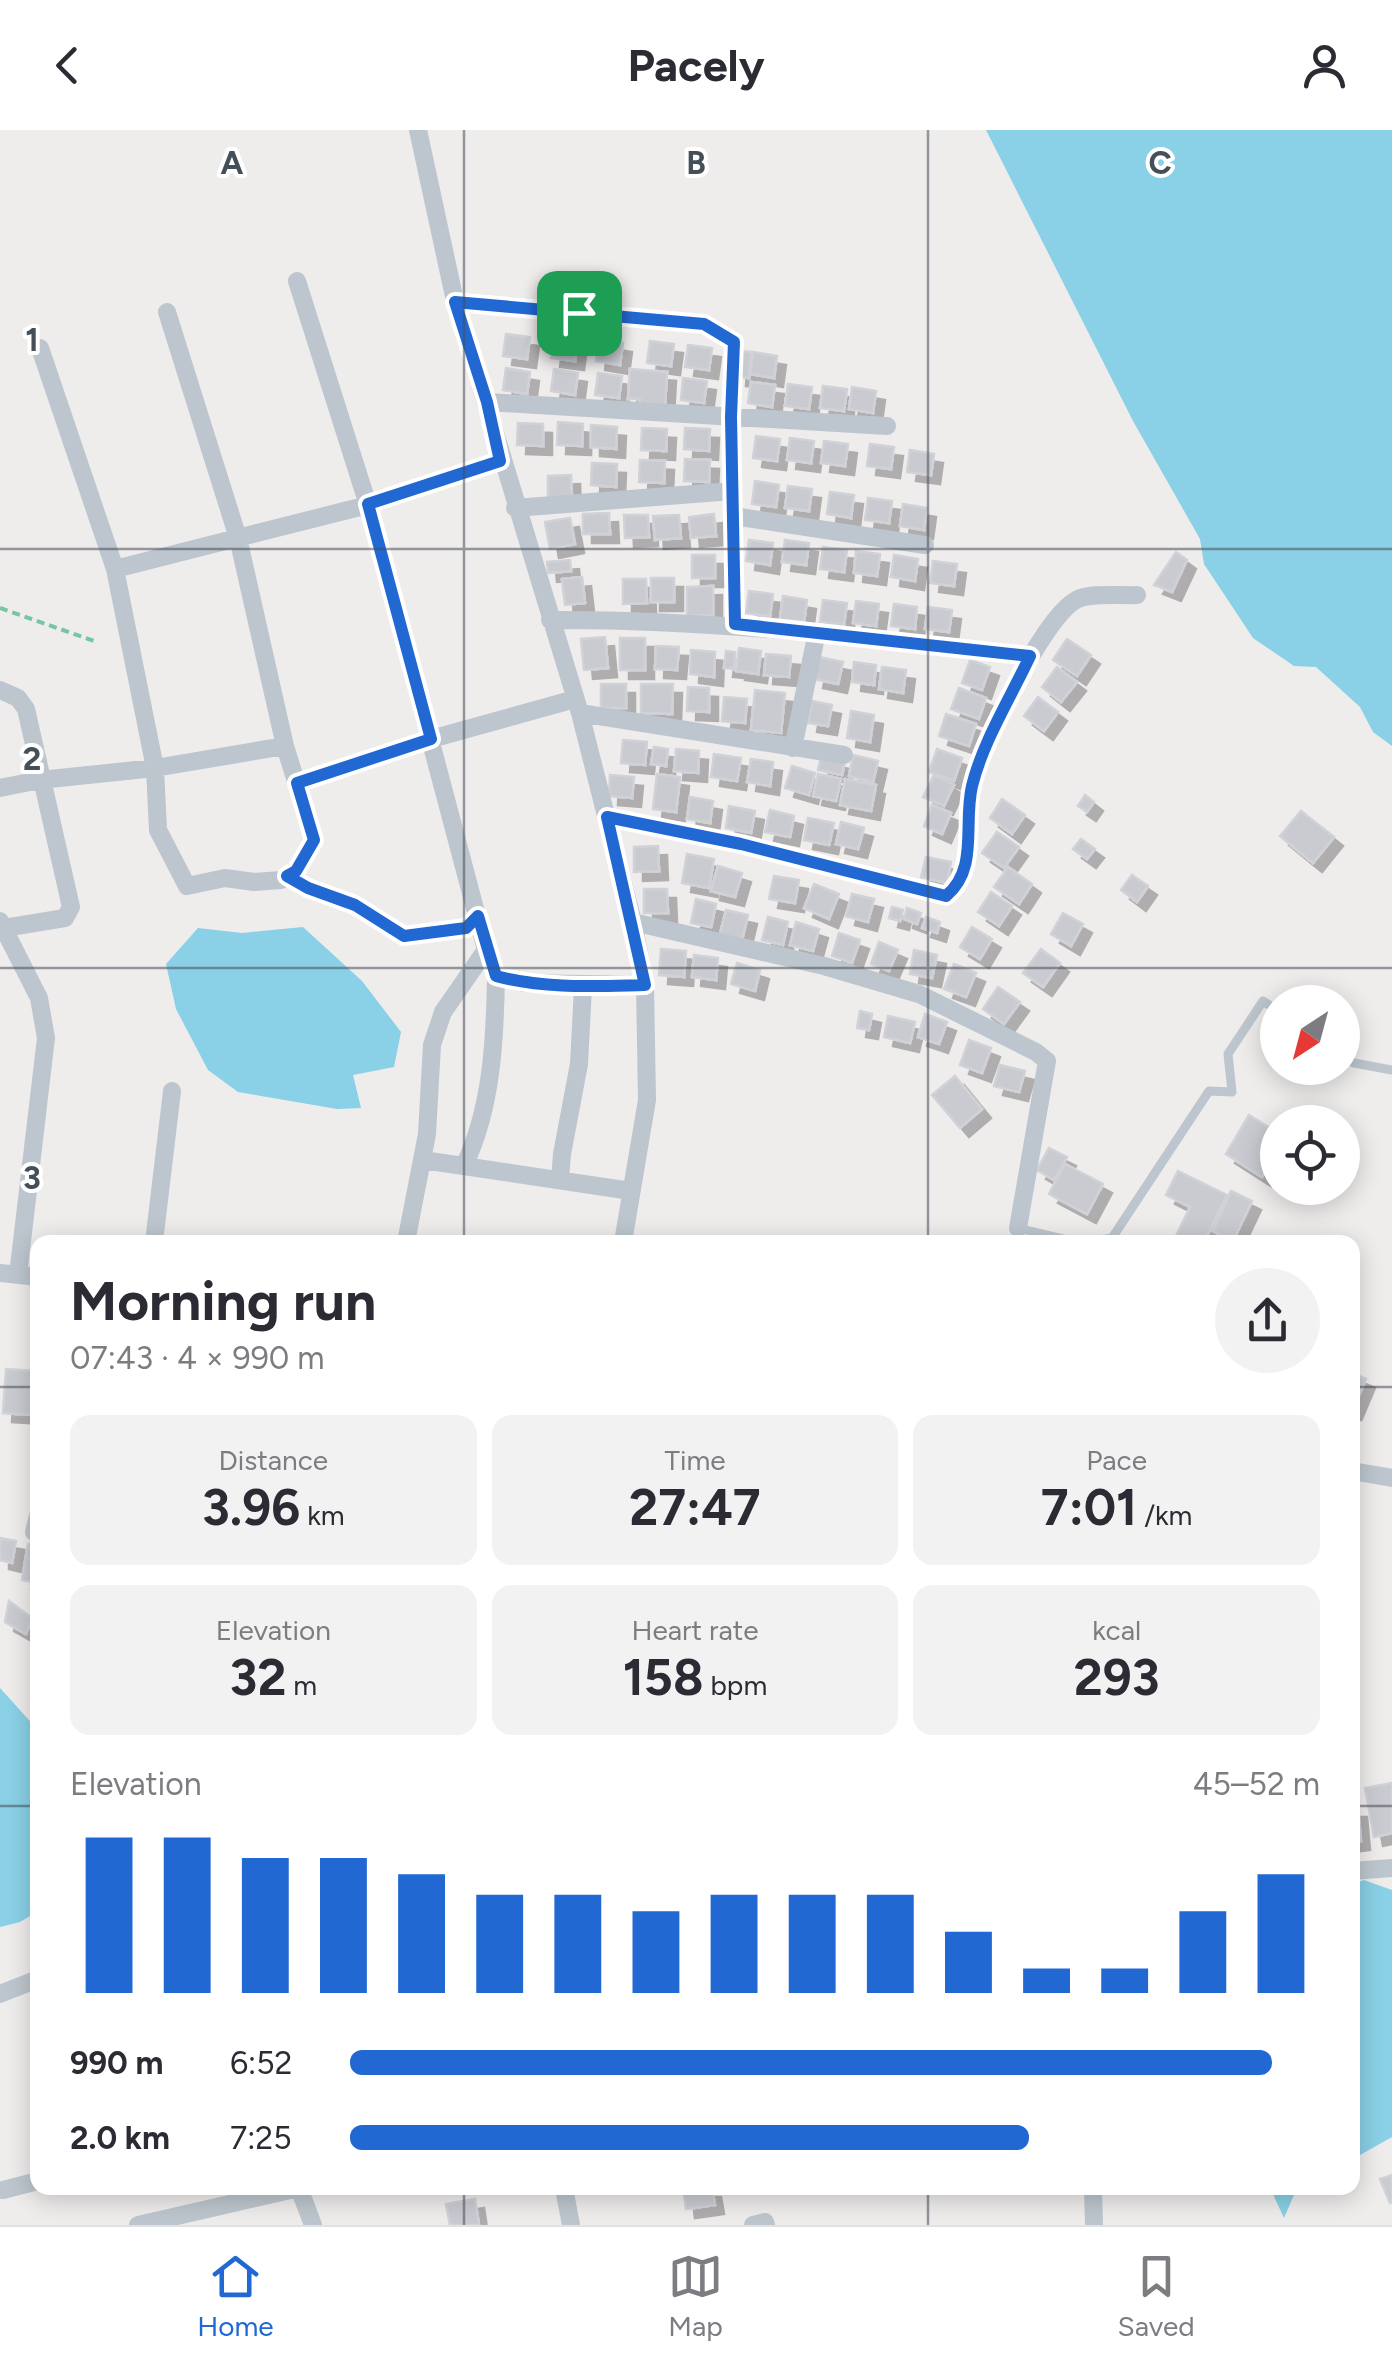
<!DOCTYPE html>
<meta charset="utf-8">
<style>
body{margin:0;font-family:Figtree,sans-serif;background:#f2f2f3;color:#2b2b33;height:100vh;display:flex;flex-direction:column;font-size:38px;white-space:nowrap}
*{box-sizing:border-box;margin:0}
p{font-size:32px;color:#7c7c81}
.icon{flex:none;width:55px;height:55px;fill:none;stroke:currentColor;stroke-width:2;stroke-linecap:round;stroke-linejoin:round}
.map{position:relative;flex:1;overflow:hidden}
.sheet{position:absolute;left:30px;top:1105px;width:1330px;height:960px;display:flex;flex-direction:column;background:#fff;border-radius:20px;box-shadow:0 5px 25px #0003}
.sheet>*{flex:none}
.needle{width:65px;rotate:216deg}
.buttons{position:absolute;left:1260px;top:855px;display:grid;gap:20px}
.buttons a{display:grid;place-items:center;width:100px;height:100px;border-radius:50%;background:#fff;box-shadow:0 5px 25px #0003;font-size:50px}
.pin{position:absolute;display:grid;place-items:center;width:85px;height:85px;color:#fff;margin:-42px;border-radius:20px;box-shadow:0 5px 15px #0006}
.round{display:grid;place-items:center;flex:none;width:105px;height:105px;border-radius:52px;background:#f2f2f3}
.summary{display:flex;align-items:center;justify-content:space-between;height:170px;padding:0 40px}
h1{font-size:55px;font-weight:700;line-height:75px}
.metrics{display:grid;grid-template-columns:repeat(3,1fr);gap:15px;height:170px;padding:10px 40px}
.metrics div{display:grid;align-content:center;border-radius:20px;background:#f2f2f3;text-align:center}
.metrics b{font-size:50px;font-weight:700}
.metrics small{font-size:28px;font-weight:400}
.metrics p{font-size:28px}
.chart{height:280px;padding:20px 40px}
.chart p{display:flex;justify-content:space-between}
.chart svg{width:100%;height:180px;margin-top:10px;stroke:#2268d3;stroke-width:6}
ul{padding:0 40px;list-style:none;font-size:32px}
li{display:grid;grid-template-columns:160px 120px 1fr;align-items:center;height:75px}
li i{height:25px;border-radius:12px;background:#2268d3}
header{display:flex;justify-content:space-between;align-items:center;height:130px;padding:0 40px;background:#fff;font-size:45px;font-weight:700}
.menu{display:flex;justify-content:space-around;align-items:center;height:140px;border-top:2px solid #e1e1e2;background:#fff;font-size:28px;color:#7c7c81}
.menu a{display:grid;justify-items:center;gap:5px}
.menu .on{color:#2268d3}
.map>svg:first-child{display:block}
</style>
<header><svg class="icon" aria-label="back" viewBox="0 0 24 24"><path d="M15 5l-7 7 7 7"/></svg>Pacely<svg class="icon" aria-label="person" viewBox="0 0 24 24"><circle cx="12" cy="8" r="4"/><path d="M4 21q1-7 8-7t8 7"/></svg></header>
<div class="map">
<svg width="1392" height="2095" viewBox="0 0 1392 2095">
<defs>
<filter id="shadow"><feDropShadow dx="9" dy="9" stdDeviation="0" flood-color="#0004"/></filter>
</defs>
<rect width="100%" height="100%" fill="#efecec"/>
<path fill="#8ad0e6" d="M986,0h406v616l-19,-14 -13,-25 -44,-40 -22,-1 -41,-28 -49,-74 -4,-25 -67,-118z
M303,797l59,54 39,51 -7,35 -41,8 8,33 -24,1 -99,-17 -30,-22 -32,-61 -10,-45 32,-36 44,5z
M0,1558l38,42 -1,182 -17,10 -20,5z
M1364,1750l28,10v247l-39,22 -1,-275z
M1270,2058h27l-13,30z"/>
<path fill="#c9cbd1" stroke="#d0d2d8" stroke-width="2.5" filter="url(#shadow)" d="M506,204l24,3 -3,22 -24,-3z
M554,206l24,3 -3,22 -24,-3z
M599,209l24,4 -3,22 -24,-4z
M650,211l24,3 -3,22 -24,-3z
M688,215l24,3 -3,22 -24,-3z
M739,221l12,1 -2,26 -12,-1z
M753,222l24,4 -3,22 -24,-4z
M506,238l24,4 -3,22 -24,-4z
M554,239l24,4 -3,22 -24,-4z
M630,239l37,3 -2,34 -25,-2v-5h-12z
M598,243l24,3 -3,22 -24,-3z
M683,248l24,3 -3,22 -23,-3z
M751,252l24,3 -3,22 -24,-4z
M788,254l24,3 -3,22 -24,-3z
M823,256l24,3 -3,22 -24,-3z
M852,257l24,4 -3,22 -24,-4z
M558,292l25,2 -1,22 -25,-1z
M518,293l25,1v22l-26,-1z
M591,295l26,2 -1,22 -25,-2z
M642,298l25,1 -1,22 -25,-1z
M685,298l25,1 -1,22 -25,-2z
M756,306l24,3 -3,22 -24,-3z
M790,308l24,3 -3,22 -24,-3z
M824,311l24,3 -3,22 -24,-3z
M870,314l24,3 -3,22 -24,-3z
M910,320l24,4 -3,21 -24,-3z
M685,329l25,1 -1,22 -25,-1z
M640,330l25,1 -1,22 -25,-1z
M592,333l25,1 -1,23 -25,-2z
M571,345l1,24h-24v-23z
M755,351l24,4 -3,22 -24,-3z
M788,356l24,3 -3,22 -24,-3z
M830,362l24,3 -3,23 -24,-4z
M868,368l24,3 -3,22 -24,-3z
M903,374l24,4 -3,22 -24,-4z
M609,383l1,21h-27v-20z
M714,384l2,22 -25,2 -2,-21z
M624,385h24l1,22 -24,1z
M679,385l2,23 -26,2 -2,-24z
M570,388l5,26 -25,5 -5,-27z
M749,410l24,3 -3,22 -24,-4z
M785,410l24,3 -3,22 -24,-3z
M823,417l24,3 -3,22 -24,-3z
M856,421l24,3 -3,22 -23,-3z
M1176,422l11,8 -15,32 -18,-7z
M692,425h23v23h-23z
M894,425l24,4 -3,22 -24,-4z
M570,430l1,11 -23,2 -1,-11z
M933,431l24,3 -3,22 -24,-3z
M582,447l3,26 -20,2 -3,-26z
M651,448h23v24h-23z
M623,449h23l1,24 -24,1z
M713,456v29l-26,1v-29z
M749,461l24,3 -3,22 -24,-3z
M783,466l24,4 -3,22 -24,-3z
M823,470l24,3 -3,22 -24,-3z
M856,471l23,3 -3,22 -23,-3z
M894,474l23,3 -2,22 -24,-3z
M928,477l24,3 -3,22 -24,-3z
M605,507l3,31 -24,2 -3,-31z
M620,508h25v32h-25z
M1067,509l24,16 -14,21 -24,-16z
M656,516l23,1 -2,23 -22,-1z
M739,518l22,3 -3,23 -22,-3z
M691,520l24,2 -1,25 -24,-3z
M726,521l9,1 -1,17 -10,-1z
M766,524l25,2 -2,21 -25,-2z
M819,527l24,5 -5,22 -24,-5z
M970,530l20,7 -8,23 -20,-7z
M854,532l22,3 -2,20 -22,-3z
M882,537l24,3 -3,23 -24,-4z
M1057,537l20,15 -16,20 -19,-15z
M601,554h25v24h-25z
M641,554h32l-1,30 -31,-1z
M688,557l21,1v24l-22,-1z
M959,558l27,10 -7,21 -28,-10z
M755,560l30,3 -4,40 -30,-3z
M724,567l23,2 -2,24 -23,-2z
M1038,567l20,15 -14,19 -20,-15z
M812,571l20,4 -4,21 -20,-3z
M851,581l23,4 -4,27 -23,-4z
M946,584l30,10 -7,22 -30,-10z
M623,610l24,2 -2,23 -24,-2z
M654,617l14,2 -2,17 -15,-2z
M676,619l23,2 -1,22 -24,-2z
M937,619l25,9 -8,23 -25,-9z
M714,624l27,4 -4,23 -26,-4z
M853,625l25,6 -5,21 -24,-6z
M821,626l24,5 -3,14 -24,-5z
M751,629l22,3 -3,24 -23,-4z
M792,636l23,7 -6,22 -24,-7z
M657,644l23,3 -4,35 -23,-3z
M818,644l23,5 -5,22 -23,-5z
M610,645l24,2 -2,21 -23,-2z
M934,645l20,10 -10,21 -21,-9z
M845,649l31,6 -5,26 -31,-6z
M1085,665l9,7 -7,10 -9,-6z
M690,667l23,4 -3,22 -23,-4z
M1002,669l23,16 -13,19 -22,-16z
M932,675l19,8 -9,21 -18,-8z
M729,676l26,5 -4,22 -25,-5z
M770,680l24,6 -4,21 -25,-5z
M1301,681l33,26 -21,26 -33,-27z
M808,688l26,5 -5,22 -25,-5z
M841,692l23,6 -6,21 -22,-5z
M997,702l22,15 -15,21 -22,-15z
M1081,709l14,10 -8,10 -14,-10z
M658,716l1,25 -25,1v-25z
M687,724l27,5 -5,29 -27,-5z
M926,727l25,5 -4,21 -26,-6z
M718,736l24,7 -7,24 -24,-6z
M1008,737l24,17 -13,20 -25,-17z
M1132,745l16,11 -11,16 -16,-12z
M774,746l25,4 -4,23 -26,-4z
M814,754l25,10 -10,25 -25,-11z
M644,759h23l1,24h-24z
M991,762l21,14 -13,20 -21,-14z
M852,764l22,5 -6,23 -22,-6z
M696,769l20,5 -5,23 -20,-4z
M892,777l11,3 -3,11 -11,-3z
M907,778l14,5 -4,11 -13,-5z
M726,780l22,5 -6,25 -22,-6z
M1063,783l20,11 -12,22 -20,-12z
M768,787l20,5 -5,23 -21,-5z
M926,787l14,5 -3,11 -15,-5z
M796,792l23,7 -6,22 -23,-6z
M972,797l20,12 -12,20 -20,-12z
M839,803l21,7 -8,23 -20,-7z
M879,812l19,8 -9,21 -18,-7z
M661,819l25,2 -2,26 -25,-2z
M1041,819l19,14 -17,24 -20,-14z
M914,820l23,5 -5,23 -22,-4z
M694,825l24,3 -2,22 -24,-3z
M737,833l23,7 -5,21 -24,-7z
M954,834l22,9 -10,24 -22,-8z
M998,857l22,15 -16,22 -21,-15z
M860,881l12,3 -3,16 -12,-2z
M925,884l22,8 -8,22 -21,-7z
M888,886l27,6 -5,21 -26,-6z
M969,910l22,8 -9,25 -22,-8z
M1000,935l25,6 -6,21 -25,-6z
M955,946l27,33 -22,19 -28,-33z
M1249,985l29,18v19l-16,25 -36,-23z
M1049,1018l18,9 -13,23 -17,-10z
M1065,1034l38,20 -16,30 -38,-20z
M1178,1041l49,24 -23,47h-31l17,-35 -24,-12z
M1231,1061l21,10 -19,40 -20,-10z
M6,1239l29,2 -3,44 -29,-2z
M1352,1243l14,6 -14,33z
M0,1408l16,3 -4,22 -12,-3z
M28,1414l10,1v38l-16,-3z
M9,1471l23,17 -6,16 -21,-12z
M1392,1653v50l-18,4 -9,-49z
M1352,1678h6l3,33 -9,1z
M1392,2045v27l-2,1 -10,-24z
M683,2058h29l3,17 -29,4z
M475,2069l4,26h-29l-4,-21z"/>
<g fill="none" stroke-linecap="round" stroke-linejoin="round">
<path stroke="#75c7a2" stroke-width="4" stroke-dasharray="8 5" stroke-linecap="butt" d="M0,478l97,34"/>
<path stroke="#bdc6ce" stroke-width="9" d="M1342,925l12,8 38,7
M1015,1112l3,-14 58,14
M1090,1112l22,-4 97,-147 23,1 -4,-38 35,-53 15,10"/>
<path stroke="#bdc6ce" stroke-width="18" d="M418,0l37,171 125,412 53,209 12,63 2,115 -24,142
M297,151l71,224 118,445 10,26 28,7 121,2
M455,171l249,23 30,17 -3,76 4,207
M40,218l75,221 40,199 3,62 29,56 38,-8 29,4 27,-2 15,-9 18,-32 -29,-93 -47,-208 -71,-226
M487,272l400,24
M515,378l217,-17
M733,386l192,29
M115,439l253,-64 133,-44
M550,490c162,-1 320,18 481,36
M0,560l18,8 8,11 45,198 -6,11 -61,10
M580,583l264,42
M793,618l24,-116
M297,653l134,-44 144,-40
M0,658l40,-8 115,-12 130,-22
M607,687l134,27 205,53c32,-27 18,-72 26,-109 8,-39 70,-169 104,-188 14,-8 44,-4 61,-5
M287,746l22,12 46,17 49,31 62,-8 12,-11
M0,791l39,77 7,40 -28,237
M633,792l191,44 95,28 117,58 11,9 -29,167
M423,1030l208,31
M464,1036c28,-58 31,-127 32,-190
M560,1049l2,-25 17,-90 4,-77
M154,1112l18,-151
M406,1112l21,-108 5,-89 11,-33 43,-62
M0,1143l38,4
M1352,1341l40,7
M34,1402l4,-16
M1352,1741l40,-3
M0,1864l38,-15
M564,2058l7,37
M1093,2058l1,37
M3,2060l35,-9
M138,2095l161,-37 14,37
M753,2095l12,-3 1,3"/>
</g>
<g fill="none" stroke-linecap="round" stroke-linejoin="round">
<g stroke="#fff" stroke-width="20">
<path id="route" d="M455,172l249,22 30,18 -3,75 4,207 295,32c-19,41 -47,85 -58,130 -9,38 7,83 -26,110l-205,-52 -134,-27 38,168c-50,1 -100,4 -149,-9l-18,-60 -12,12 -62,8 -49,-31 -47,-17 -21,-12 9,-5 18,-31 -17,-57 134,-44 -63,-235 132,-43 -13,-59z"/>
</g>
<use href="#route" stroke="#2268d3" stroke-width="12"/>
</g>
<path fill="none" stroke="#454f58" stroke-width="2.5" stroke-opacity="0.55" d="M464,0v1112M928,0v1112M0,419h1392M0,838h1392M0,1257h38M1352,1257h40M0,1676h38M1352,1676h40M464,2058v37M928,2058v37"/>
<g font-size="32" text-anchor="middle" font-weight="bold" fill="#454f58" stroke="#fff" stroke-width="8" stroke-linejoin="round" paint-order="stroke">
<text x="232" y="44">A</text>
<text x="696" y="44">B</text>
<text x="1160" y="44">C</text>
<text x="32" y="221">1</text>
<text x="32" y="640">2</text>
<text x="32" y="1059">3</text>
</g>
</svg>
<div class="buttons">
<a><svg class="needle" viewBox="-14 -14 28 28"><path d="M0-13l5 13h-10z" fill="#e53935"/><path d="M0 13l5-13h-10z" fill="#7c7c81"/></svg></a>
<a><svg class="icon" aria-label="locate" viewBox="0 0 24 24"><circle cx="12" cy="12" r="6"/><path d="M12 2v4M12 18v4M2 12h4M18 12h4"/></svg></a>
</div>
<div class="pin" style="left:579px;top:183px;background:#1e9e55"><svg class="icon" aria-label="arrive" viewBox="0 0 24 24"><path d="M6 21V4h12l-3 4 3 4H6"/></svg></div>
<section class="sheet">
<div class="summary"><div><h1>Morning run</h1><p>07:43 · 4 × 990 m</p></div><a class="round"><svg class="icon" aria-label="share" viewBox="0 0 24 24"><path d="M12 15V3M7 8l5-5 5 5M5 13v7h14v-7"/></svg></a></div>
<div class="metrics">
<div><p>Distance</p><b>3.96<small> km</small></b></div>
<div><p>Time</p><b>27:47</b></div>
<div><p>Pace</p><b>7:01<small> /km</small></b></div>
</div>
<div class="metrics">
<div><p>Elevation</p><b>32<small> m</small></b></div>
<div><p>Heart rate</p><b>158<small> bpm</small></b></div>
<div><p>kcal</p><b>293</b></div>
</div>
<div class="chart"><p><span>Elevation</span>45–52 m</p>
<svg viewBox="0 0 160 44" preserveAspectRatio="none"><path d="M5 44V6M15 44V6M25 44V11M35 44V11M45 44V15M55 44V20M65 44V20M75 44V24M85 44V20M95 44V20M105 44V20M115 44V29M125 44V38M135 44V38M145 44V24M155 44V15"/></svg>
</div>
<ul>
<li><b>990 m</b>6:52<i style="width:95%"></i></li>
<li><b>2.0 km</b>7:25<i style="width:70%"></i></li>
</ul>
</section>
</div>
<nav class="menu">
<a class="on"><svg class="icon" aria-label="home" viewBox="0 0 24 24"><path d="M3 11l9-7 9 7M6 9v11h12V9"/></svg>Home</a>
<a><svg class="icon" aria-label="map" viewBox="0 0 24 24"><path d="M3 6l6-2 6 2 6-2v14l-6 2-6-2-6 2zM9 4v14M15 6v14"/></svg>Map</a>
<a><svg class="icon" aria-label="saved" viewBox="0 0 24 24"><path d="M7 4h10v16l-5-4-5 4z"/></svg>Saved</a>
</nav>
